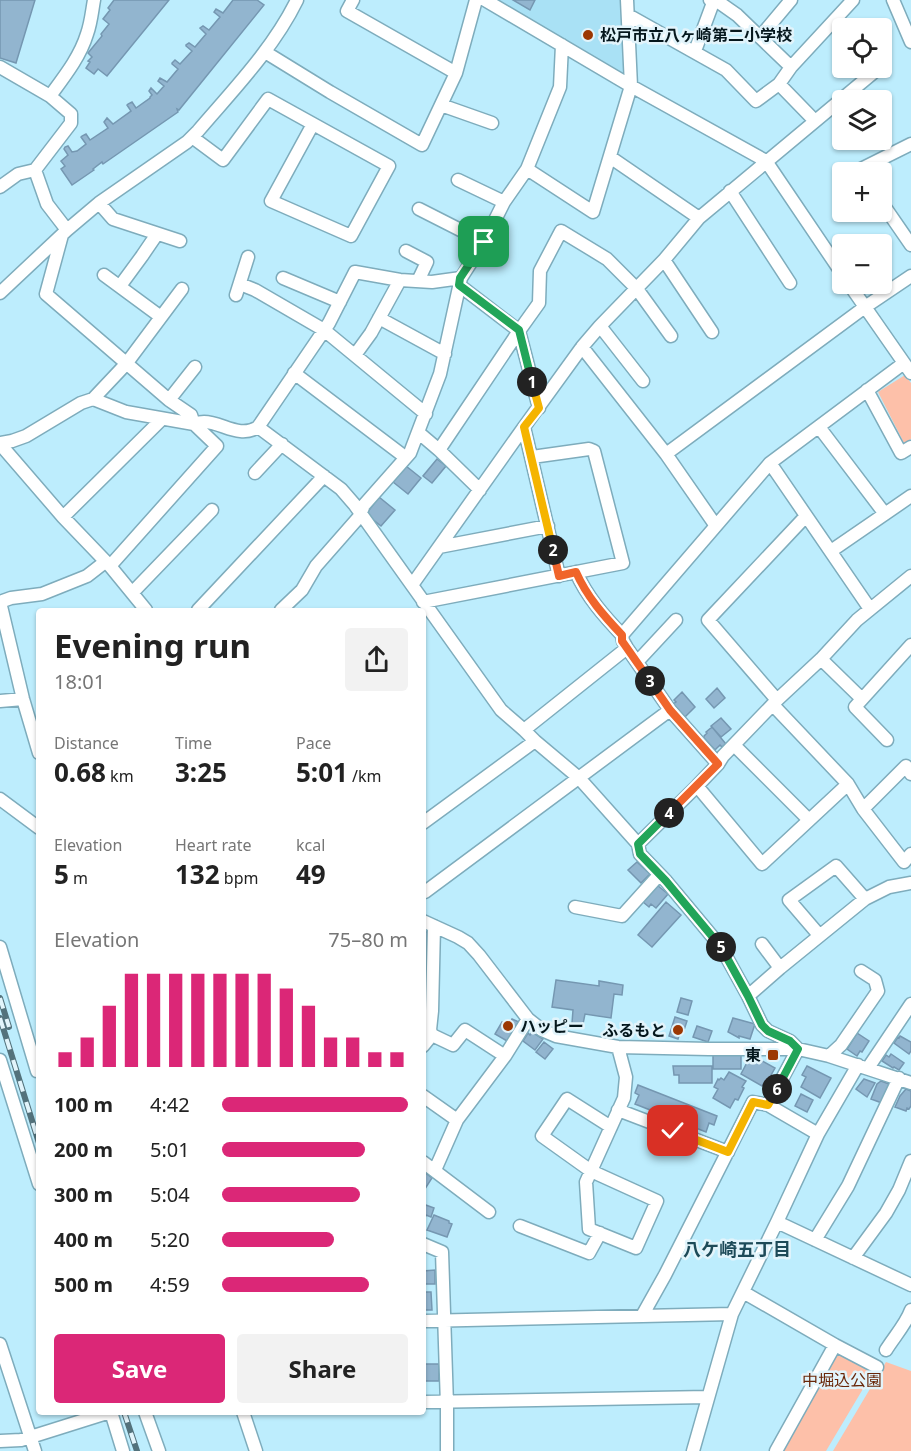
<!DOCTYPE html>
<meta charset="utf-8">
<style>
body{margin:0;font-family:"Noto Sans","Noto Sans JP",sans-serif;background:#f2f2f2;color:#222;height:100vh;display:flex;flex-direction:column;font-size:22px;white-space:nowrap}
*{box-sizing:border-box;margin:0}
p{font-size:20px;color:#767676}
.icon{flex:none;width:33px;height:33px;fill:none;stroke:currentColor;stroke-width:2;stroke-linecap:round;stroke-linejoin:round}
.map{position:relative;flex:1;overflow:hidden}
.sheet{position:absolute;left:36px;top:608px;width:390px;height:807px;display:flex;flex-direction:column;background:#fff;border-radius:6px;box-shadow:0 2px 4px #0004}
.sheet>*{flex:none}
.controls{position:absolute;left:832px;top:18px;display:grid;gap:12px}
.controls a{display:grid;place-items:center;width:60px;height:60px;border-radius:6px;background:#fff;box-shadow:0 2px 4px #0004;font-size:30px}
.pin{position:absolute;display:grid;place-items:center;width:51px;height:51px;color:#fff;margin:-26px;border-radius:12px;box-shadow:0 3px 9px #0006}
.km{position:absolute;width:30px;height:30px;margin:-15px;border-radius:50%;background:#222;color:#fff;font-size:16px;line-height:30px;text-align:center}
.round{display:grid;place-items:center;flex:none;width:63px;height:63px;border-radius:6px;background:#f2f2f2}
.head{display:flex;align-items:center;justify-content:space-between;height:102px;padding:0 18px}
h1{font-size:33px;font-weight:700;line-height:45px}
.metrics{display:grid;grid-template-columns:repeat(3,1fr);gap:9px;height:102px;padding:6px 18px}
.metrics div{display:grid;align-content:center}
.metrics b{font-size:26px;font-weight:700}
.metrics small{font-size:16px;font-weight:400}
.metrics p{font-size:16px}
.chart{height:168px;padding:12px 18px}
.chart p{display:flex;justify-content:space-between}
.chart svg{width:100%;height:108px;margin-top:6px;stroke:#db2777;stroke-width:6}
.cta{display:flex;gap:12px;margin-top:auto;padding:12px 18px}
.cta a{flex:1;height:69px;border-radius:6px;background:#db2777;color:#fff;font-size:24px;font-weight:700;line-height:69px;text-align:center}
.cta a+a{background:#f2f2f2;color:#222}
ul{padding:0 18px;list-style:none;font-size:20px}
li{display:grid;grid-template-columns:96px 72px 1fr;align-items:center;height:45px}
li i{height:15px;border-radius:8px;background:#db2777}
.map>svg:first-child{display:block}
</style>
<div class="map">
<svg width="911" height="1451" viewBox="0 0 911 1451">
<rect width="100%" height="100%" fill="#bdedfd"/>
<path fill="#a9e1f5" d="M493,0h129l3,69 -4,5z"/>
<path fill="#fdc0a9" d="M905,375l6,8v56l-7,4 -26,-51z
M835,1346l41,21 -50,84h-49z
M886,1362l25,9v80h-78z"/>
<path fill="#92b5cf" stroke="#7597b1" stroke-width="1.5" d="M0,0h35l-19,63 -16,-5z
M114,0h55l-62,76 -9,-7 -4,5 -8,-6 4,-6 -2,-1 4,-4 -4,-4 14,-17 -1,-2 8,-10 -6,-5 7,-9 -2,-2z
M233,0h24l7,5 -85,105 -2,-1 1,3 -75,52 -1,-2 -9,7 1,1 -22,15 -11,-16 4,-3 -4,-5 7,-6 -4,-6 1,-2 3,-1 4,6 5,-1 9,-7 -5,-7 1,-1 4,-2 4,6 18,-12 -4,-6 3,-4 6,6 18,-13 -4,-6 1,-1 4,-2 4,6 14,-10v-1l2,-2 -3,-4 2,-3 6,6 7,-8 -6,-5 2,-3 7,4 11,-13 -6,-5v-1l3,-3 5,4 12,-13 -6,-5v-1l3,-2 6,4 11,-13 -6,-6 3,-2 6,4 11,-13 -6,-5 2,-3 7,4z
M513,0h22l-5,10z
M437,459l9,7 -14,17 -9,-7z
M406,466l15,12 -13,16 -15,-12z
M379,497l16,13 -14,16 -15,-12z
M717,688l8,10 -11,10 -8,-9z
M682,692l13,15 -10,10 -12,-13 3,-2 -2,-2z
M721,718l10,11 -10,8 -10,-11z
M712,727l14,17 -4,3 -2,-2 -5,5 -11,-12v-2l3,-3 -1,-1z
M637,862l13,12 -9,9 -13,-13z
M657,885l11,9 -12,14 -5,-4 -2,3 -6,-5z
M666,902l15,13 -29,32 -14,-12z
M423,932h7l-2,22h-4v2h-1z
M556,980l43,6v-5l24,4 -1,10 -8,-1 -3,24 -26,-4 -2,10 -11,-1 1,-13 -21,-3z
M681,998l11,3 -4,14 -11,-3z
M675,1017l12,4 -3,9 -3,-1 -3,10 -9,-3z
M733,1018l22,6 -5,15 -11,-3v2l-11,-6z
M512,1019l7,3 -12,19 -12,-7 7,-12 2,1 2,-2 4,2z
M697,1026l15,5 -4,11 -15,-5z
M532,1032l11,7 -8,11 -12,-9 5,-8 2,2z
M857,1033l12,8 -7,11 -2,-1 -3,5 -10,-7z
M900,1036l11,6v9l-2,3 -15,-11 4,-6 1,1z
M544,1042l9,7 -8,10 -9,-7z
M891,1054l13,9 -5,7 -5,-3 -1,1 -11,-7 4,-6 3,2z
M713,1055h28v14h-28z
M751,1055l24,13 -8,14 -2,-1 -3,5 -21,-12z
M673,1066h39v17h-33v-8h-5z
M807,1066l24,12 -11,20 -19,-11 5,-10 -4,-2z
M729,1072l17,9 -4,6 2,1 -6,12 -3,-1 -5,9 -17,-10 5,-9 -4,-2 4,-8 1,1 2,-2 3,2z
M864,1079l11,4 -8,14 -11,-8z
M881,1081l8,3 1,4 -8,15 -11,-4 6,-15z
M638,1085l79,31 -3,9 -5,-2 -3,9 -71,-28 4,-9 -4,-2z
M906,1089l5,2v15l-2,3 -2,-1 -1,3 -11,-4 5,-11z
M801,1094l12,6 -6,12 -12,-6z
M423,1171l9,7 -9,14z
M423,1204l11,4 -3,9 -5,-2 -3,8z
M434,1215l15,6v2l3,1 -5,13 -20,-7z
M435,1270v14h-12v-13z
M423,1292h8l1,18h-9z
M423,1364h16v17h-16z"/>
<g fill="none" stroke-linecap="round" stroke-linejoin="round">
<g stroke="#7eacbc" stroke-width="15">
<path id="minor" d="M353,0l-6,11 109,62
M485,0l146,86 135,75 77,114
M710,0l10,3 17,12 54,52
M893,0l18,42
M628,15l98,55 30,31 23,-17 36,37
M760,37l31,-37
M695,51l19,-51
M265,52l65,40 92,53 34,-72 20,-73
M0,67l50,29 21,18v9l-36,47 12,34 20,26
M779,84l12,-17 62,-67
M50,96c14,-19 30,-39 37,-62 4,-11 5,-23 7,-34
M441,105l51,18
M192,137l31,23 45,-61 121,67 -38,70 -80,-35 42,-77
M610,157l89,61
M527,169l66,43 38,-126 -4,-86
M861,172l-2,-2 52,-26
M458,180l46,22
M0,187l18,-13 17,-4
M730,191l60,92
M99,203l14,16 67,22
M882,203l29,42
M419,209l65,33
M62,235l-16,59 123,106 22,15 3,9 23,22 -107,120
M406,251l21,11 -9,19
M664,260l48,72
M104,275l57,42
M283,278l57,24
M240,284l15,6 69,40 102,84
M849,284l62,89
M459,285l60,46 20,77
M120,286l22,-30 15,-22
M0,293l67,-63 32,-27 88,-61 11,-11c35,-41 75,-82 99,-131
M236,295l12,-38
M379,318l66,36
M600,326l43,55
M582,347l84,107 50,72
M355,355l16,-22 29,-53
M294,373l111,84
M867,390l34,63 10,-6
M93,399l33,13 68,12c3,-1 6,-2 10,-2 18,0 35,17 54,5l71,-104 26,-51 45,8 32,2 29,-4
M169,400l26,-33
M258,427l83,62 13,15 147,206 23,20 11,11
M524,427l35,149
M819,427l66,87
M419,433l20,17 41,40
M0,443l12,-2 14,-5 55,-33 12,-4 33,-35 56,-75
M0,444l63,73 47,49 36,44
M439,450l80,-119 20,-28 1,-32 21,-40 46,28 30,30 34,47
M666,454l199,-147 46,-31
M770,463l100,146
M255,473l27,-29
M63,517l99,-98
M439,547l109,-21
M831,551l80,-55
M576,572c11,25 28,44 46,63l1,6 4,7 43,62 48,54
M412,585l112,-158 58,-80 18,-21 64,-66 35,-42 180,-150
M132,593l80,-83
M0,602l23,97 16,54
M0,602l11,-4 31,-4 45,-18 18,-14
M423,602l200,-39 -29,-112 -5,-2 -57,8
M198,610l126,-134
M281,610l21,-20 14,-24 43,-49 5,-12 46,-52 30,-79 21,-96 23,-36 20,-40 23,-33 33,-82 2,-42
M622,635l148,-172 134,-100
M821,659l40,39
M637,662l39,-42
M777,700l-69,-80 98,-104
M0,701l23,-2
M773,705l75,79 15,25 41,53 7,-8
M524,730l103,-82
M887,740l-32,-33 56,-62
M734,745l75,75
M697,786l65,78 86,-80
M0,799l39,29
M863,809l43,-43 5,8
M423,823l112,-82 44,37 59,66 2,10 26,27 55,66 27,49 14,29 6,6 22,10 8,8 -30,56
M638,844l59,-58 21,-22 5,-8 54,-56 44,-41 36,-39 54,-44
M423,890l2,2 245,-182
M575,907l47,9 37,-41
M423,921l35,16 10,6 11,12 49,64 14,11 14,6 62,11 91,2h89l31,7 82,27
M819,935l-30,-35 47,-34 29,33
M762,944l18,24
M0,947l37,124h2
M748,996l32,-28 85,-69 24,-12 22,-4
M432,1035l21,10 12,-15 40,26
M423,1046l9,-11 -2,-5 2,-19 2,-85
M829,1056l12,-11 37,-54 -3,-11 -14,-9
M0,1060l39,124
M868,1068l43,-64
M423,1096l34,24
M618,1110l110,42
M611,1127l-44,-28 -25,37 49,35 66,30 -21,47 -47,-19 -3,-47 38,-84 2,-21 -8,-30
M423,1162l66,50
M435,1170l22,-50 48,-64 23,-37
M777,1222l134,63
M520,1226l69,27 11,-20
M815,1240l33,-54 51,-108
M423,1244l19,8 5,153v46
M853,1258l33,-45 13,-23 12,-29
M743,1292l92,53 42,22
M642,1316l23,-41 88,-173 15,3 50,29
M423,1321l309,-7
M0,1344l35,107
M886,1350c8,-13 20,-26 25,-40
M423,1402l285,-5
M111,1412l12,39
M145,1412l14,39
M243,1412l13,39
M0,1441l21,-1 89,-28
M693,1451l39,-137 45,-92 41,-88 40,-69
M776,1451l59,-106"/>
</g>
<use href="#minor" stroke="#fff" stroke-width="12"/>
<g stroke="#53727c" stroke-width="6">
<path id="rail" d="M0,998l9,29
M0,1018l39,125
M124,1412l13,39"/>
</g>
<use href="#rail" stroke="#e2f4fb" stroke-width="4" stroke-dasharray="11" stroke-linecap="butt"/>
</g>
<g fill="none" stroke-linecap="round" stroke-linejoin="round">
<g stroke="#fff" stroke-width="12">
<path id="split-1" d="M484,242l-24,36 -1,7 60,45 13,52"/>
</g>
<g stroke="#fff" stroke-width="12">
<path id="split-2" d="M532,382l7,26 -15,19 29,123"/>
</g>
<g stroke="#fff" stroke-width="12">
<path id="split-3" d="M553,550l6,26 17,-4c11,25 28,44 46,63v6l28,40"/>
</g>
<g stroke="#fff" stroke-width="12">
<path id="split-4" d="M650,681l20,29 48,54 -49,49"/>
</g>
<g stroke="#fff" stroke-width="12">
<path id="split-5" d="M669,813l-31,31 2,10 26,27 55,66"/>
</g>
<g stroke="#fff" stroke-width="12">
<path id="split-6" d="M721,947l27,49 14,29 6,6 22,10 8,8 -21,40"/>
</g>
<g stroke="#fff" stroke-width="12">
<path id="split-7" d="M673,1131l55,21 25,-50 15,3 9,-16"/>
</g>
<use href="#split-1" stroke="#22a559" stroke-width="8"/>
<use href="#split-2" stroke="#f5b400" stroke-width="8"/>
<use href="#split-3" stroke="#f0652b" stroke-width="8"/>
<use href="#split-4" stroke="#f0652b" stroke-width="8"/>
<use href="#split-5" stroke="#22a559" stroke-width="8"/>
<use href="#split-6" stroke="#22a559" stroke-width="8"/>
<use href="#split-7" stroke="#f5b400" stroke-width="8"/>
</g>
<g fill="#9c3803" stroke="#e2f4fb" stroke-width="2">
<circle cx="588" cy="35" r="6"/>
<circle cx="508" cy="1026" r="6"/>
<circle cx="678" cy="1030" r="6"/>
<rect x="767" y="1049" width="12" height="12" rx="3"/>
</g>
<g text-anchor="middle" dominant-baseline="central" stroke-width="5" stroke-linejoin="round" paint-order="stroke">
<g font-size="16" font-weight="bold" fill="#05171d" stroke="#e2f4fb" text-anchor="start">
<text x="600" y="35">松戸市立八ヶ崎第二小学校</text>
<text x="520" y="1026">ハッピー</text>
<text x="666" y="1030" text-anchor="end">ふるもと</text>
<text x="761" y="1055" text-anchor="end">東</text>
</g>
<g font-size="16" fill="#692709" stroke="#e2f4fb">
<text x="842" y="1380">中堀込公園</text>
</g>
<g font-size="18" font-weight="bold" fill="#1d4a58" stroke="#e2f4fb">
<text x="737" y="1249">八ケ崎五丁目</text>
</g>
</g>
</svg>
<div class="controls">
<a><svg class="icon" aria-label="locate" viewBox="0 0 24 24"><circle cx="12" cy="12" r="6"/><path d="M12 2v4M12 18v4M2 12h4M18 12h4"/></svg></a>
<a><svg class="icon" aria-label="layers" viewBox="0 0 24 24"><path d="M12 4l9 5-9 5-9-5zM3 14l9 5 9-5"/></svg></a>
<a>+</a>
<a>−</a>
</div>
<div class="pin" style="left:484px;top:242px;background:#1e9e55"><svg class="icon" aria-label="arrive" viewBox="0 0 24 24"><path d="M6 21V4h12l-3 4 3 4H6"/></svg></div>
<div class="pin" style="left:673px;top:1131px;background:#d93025"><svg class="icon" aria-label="check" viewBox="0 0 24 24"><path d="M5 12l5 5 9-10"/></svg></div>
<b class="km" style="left:532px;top:382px">1</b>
<b class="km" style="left:553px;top:550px">2</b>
<b class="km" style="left:650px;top:681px">3</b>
<b class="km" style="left:669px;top:813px">4</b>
<b class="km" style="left:721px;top:947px">5</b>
<b class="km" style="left:777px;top:1089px">6</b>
<section class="sheet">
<div class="head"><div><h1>Evening run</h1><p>18:01</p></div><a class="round"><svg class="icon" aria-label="share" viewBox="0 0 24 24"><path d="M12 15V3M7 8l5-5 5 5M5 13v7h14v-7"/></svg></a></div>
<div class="metrics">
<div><p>Distance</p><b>0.68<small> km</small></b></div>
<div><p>Time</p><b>3:25</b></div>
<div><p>Pace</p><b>5:01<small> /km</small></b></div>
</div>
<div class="metrics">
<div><p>Elevation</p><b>5<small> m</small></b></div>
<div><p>Heart rate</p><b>132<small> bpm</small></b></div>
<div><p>kcal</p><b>49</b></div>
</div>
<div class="chart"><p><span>Elevation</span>75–80 m</p>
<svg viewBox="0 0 160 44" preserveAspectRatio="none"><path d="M5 44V38M15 44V32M25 44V19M35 44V6M45 44V6M55 44V6M65 44V6M75 44V6M85 44V6M95 44V6M105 44V12M115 44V19M125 44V32M135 44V32M145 44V38M155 44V38"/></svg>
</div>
<ul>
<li><b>100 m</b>4:42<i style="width:100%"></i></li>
<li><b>200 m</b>5:01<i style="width:77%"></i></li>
<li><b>300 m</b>5:04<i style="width:74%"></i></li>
<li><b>400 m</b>5:20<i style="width:60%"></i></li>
<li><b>500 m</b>4:59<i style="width:79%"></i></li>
</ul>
<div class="cta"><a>Save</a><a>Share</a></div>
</section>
</div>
